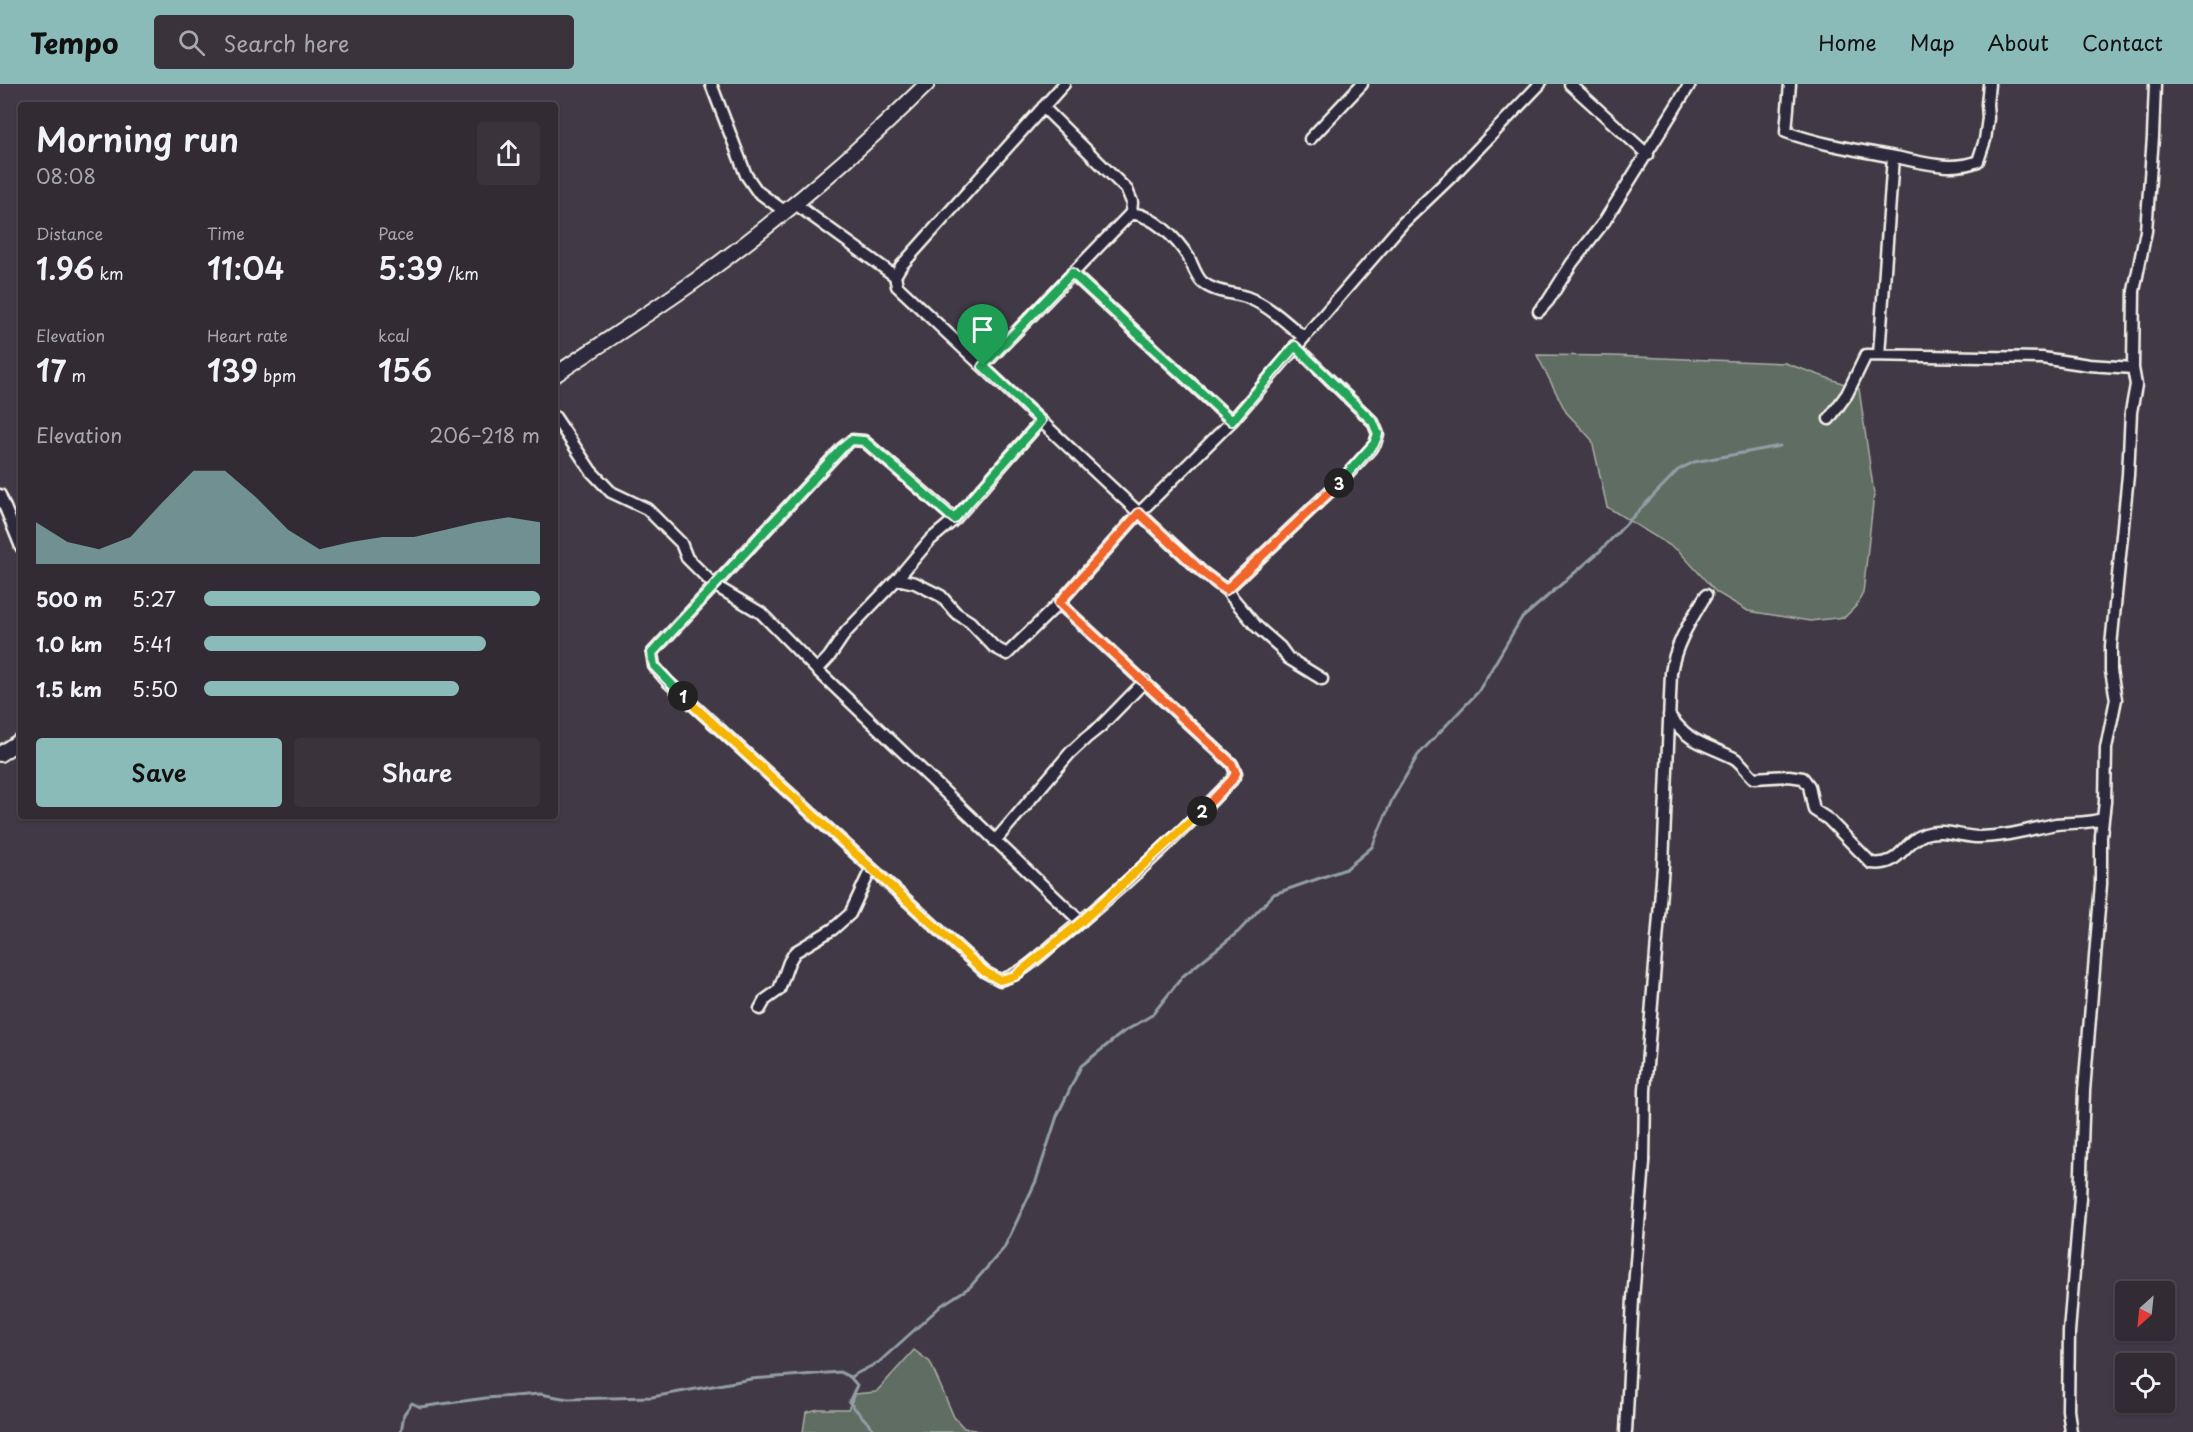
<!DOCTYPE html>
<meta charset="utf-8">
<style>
body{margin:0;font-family:"Playpen Sans",sans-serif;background:#3a333c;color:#f1f3f6;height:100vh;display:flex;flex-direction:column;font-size:22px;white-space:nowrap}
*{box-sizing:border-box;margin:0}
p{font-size:20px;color:#a8a7ac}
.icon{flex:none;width:33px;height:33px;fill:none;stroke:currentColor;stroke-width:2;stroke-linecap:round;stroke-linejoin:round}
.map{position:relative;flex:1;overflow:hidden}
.side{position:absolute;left:18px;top:18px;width:540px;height:717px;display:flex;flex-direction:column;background:#322b34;border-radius:6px;box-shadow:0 2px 4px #0004,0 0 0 2px #4d474f}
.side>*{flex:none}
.needle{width:39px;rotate:207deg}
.tools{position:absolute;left:2115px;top:1197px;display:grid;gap:12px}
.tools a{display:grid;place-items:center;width:60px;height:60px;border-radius:6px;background:#322b34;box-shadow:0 2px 4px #0004,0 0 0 2px #4d474f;font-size:30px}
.pin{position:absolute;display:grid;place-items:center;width:51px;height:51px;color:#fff;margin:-62px -26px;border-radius:50% 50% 50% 0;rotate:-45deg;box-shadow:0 0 6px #0007}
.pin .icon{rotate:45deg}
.km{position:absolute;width:30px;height:30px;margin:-15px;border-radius:50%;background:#222;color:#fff;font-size:16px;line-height:30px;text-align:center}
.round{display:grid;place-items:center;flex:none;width:63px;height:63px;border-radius:6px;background:#3a333c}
.headline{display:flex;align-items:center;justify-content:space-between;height:102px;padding:0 18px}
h1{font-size:33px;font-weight:600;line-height:45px}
.metrics{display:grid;grid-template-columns:repeat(3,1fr);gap:9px;height:102px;padding:6px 18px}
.metrics div{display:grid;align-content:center}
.metrics b{font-size:30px;font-weight:600}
.metrics small{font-size:16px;font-weight:400}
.metrics p{font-size:16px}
.chart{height:168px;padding:12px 18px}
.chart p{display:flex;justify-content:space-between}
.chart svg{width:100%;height:108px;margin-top:6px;fill:#8bbbb9;opacity:.7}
.action{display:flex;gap:12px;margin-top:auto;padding:12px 18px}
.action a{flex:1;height:69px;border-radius:6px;background:#8bbbb9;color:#111;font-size:24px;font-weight:600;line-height:69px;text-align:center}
.action a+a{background:#3a333c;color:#f1f3f6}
ul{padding:0 18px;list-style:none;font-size:20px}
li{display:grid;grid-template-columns:96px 72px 1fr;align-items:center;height:45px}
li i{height:15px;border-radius:8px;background:#8bbbb9}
header{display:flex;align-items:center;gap:36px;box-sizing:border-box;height:84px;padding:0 30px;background:#8bbbb9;color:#111}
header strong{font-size:28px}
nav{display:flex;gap:33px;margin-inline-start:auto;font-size:21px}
.search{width:420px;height:54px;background:#3a333c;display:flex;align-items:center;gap:15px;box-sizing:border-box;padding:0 21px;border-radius:6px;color:#a8a7ac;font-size:22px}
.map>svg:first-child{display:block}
</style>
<header>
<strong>Tempo</strong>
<div class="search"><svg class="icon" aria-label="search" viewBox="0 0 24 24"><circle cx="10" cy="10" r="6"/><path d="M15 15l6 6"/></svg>Search here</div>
<nav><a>Home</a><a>Map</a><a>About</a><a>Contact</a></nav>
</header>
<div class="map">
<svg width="2193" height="1348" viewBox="0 0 2193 1348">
<rect width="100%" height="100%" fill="#423946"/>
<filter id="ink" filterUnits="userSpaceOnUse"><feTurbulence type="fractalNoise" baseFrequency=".0167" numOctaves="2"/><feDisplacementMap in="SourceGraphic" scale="12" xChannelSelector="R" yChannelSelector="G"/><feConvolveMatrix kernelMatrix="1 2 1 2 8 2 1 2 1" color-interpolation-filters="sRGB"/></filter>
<g filter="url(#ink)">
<path fill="#606d62" stroke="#aaafa5" stroke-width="1.5" d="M1537,271l75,1 173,7 74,26 15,105 -11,99 -7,13 -11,11 -35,4 -62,-10 -32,-19 -37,-41 -72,-44 -15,-67 -26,-28z
M914,1266l16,12 24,55 10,11 20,4h-181l3,-20 13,-3h29l7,-15 21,-2z"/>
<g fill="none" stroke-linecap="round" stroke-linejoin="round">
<path stroke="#929ea7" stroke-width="3" d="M850,1293l29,-15 63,-57 28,-18 34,-39 32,-67 21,-65 24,-50 41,-33 30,-18 31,-39 55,-44 36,-38 72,-25 26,-22 20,-47 26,-45 60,-63 43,-73 79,-68 78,-81 16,-8 86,-16
M401,1348l3,-18 8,-11 8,4 66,-9 54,-4 28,5 84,-2 99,-18 89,-7 10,5 7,8 -8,17 27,30"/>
<g stroke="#f4f1e8" stroke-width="15">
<path id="street" d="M711,0l35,91 11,16 27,20
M1570,0l78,71
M1790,0l-4,48c36,13 72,18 109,25 26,5 57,15 83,4l7,-21 3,-22 -1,-14 2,-20
M1310,55l52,-55
M794,119l101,73 2,10 305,286 24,18 30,36 24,21 8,11 34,21
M1131,129c24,3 46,26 58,45 4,8 7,18 13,24 13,11 29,10 44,15 22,8 40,25 57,40
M1072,189l160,148
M895,192l6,-10 163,-182
M1539,227l9,-10 24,-38 32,-41 86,-138
M1879,271l14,-198
M983,282l148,-153 1,-11 -5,-12 -84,-83
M555,333l36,54 20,21 36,17 34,34 6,15 27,27 47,28 56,57 264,252
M1829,335l18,-25 19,-39 176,3 47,7 44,3
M0,411l21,52
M955,435l-91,-78 -12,-1 -10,8 -190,205 2,13 13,15 318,291 15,8c22,-6 38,-23 56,-38 62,-50 121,-105 176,-162l4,-7 -4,-9 -173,-161
M897,495l18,4 26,13 15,17 14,9 24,25 13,7 52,-51 80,-90 93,-92 171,-198 52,-50 85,-89
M1226,506l120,-114 29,-32 3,-10 -5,-12 -78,-76
M817,586l12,-13 17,-25 51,-53 33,-39 25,-21 86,-98
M1669,631c21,29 35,28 65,43 7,4 13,14 20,20l35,-2 14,2 6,8 5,24 14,9 43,44c30,4 30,-20 54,-29 17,-6 37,3 54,3 27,0 51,-8 77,-13 16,-2 31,0 46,-5
M995,757l75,-88 16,-15 15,-12 44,-45
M760,925l5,-9 14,-10 10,-28 6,-10 38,-23 17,-15 21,-45
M1626,1348l7,-133 11,-136 1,-73 18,-224 8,-193c4,-29 20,-53 35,-78
M2071,1348l-3,-22 1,-78 11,-134 4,-107 17,-207v-48l4,-34 1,-54 10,-49 -5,-28v-25l17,-171 3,-63 5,-27 -3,-17 1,-77 12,-60 7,-94 2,-53"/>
</g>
<g stroke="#f4f1e8" stroke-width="18">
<path id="secondary" d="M555,291c50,-34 102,-66 151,-102 78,-57 152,-121 221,-189
M0,670l21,-14"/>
</g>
<use href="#street" stroke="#2f2a3d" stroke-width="10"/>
<use href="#secondary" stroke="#2f2a3d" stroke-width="14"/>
</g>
</g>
<g fill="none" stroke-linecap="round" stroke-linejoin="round" filter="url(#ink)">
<g stroke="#fff" stroke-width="12">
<path id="split-1" d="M683,612l-29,-30 -2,-13 190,-205 10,-8 12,1 90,78 87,-98 -58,-55"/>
</g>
<g stroke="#fff" stroke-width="12">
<path id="split-2" d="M683,612l302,276 15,8 15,-4 66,-54 121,-111"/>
</g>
<g stroke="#fff" stroke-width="12">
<path id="split-3" d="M1202,727l30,-31 4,-7 -4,-9 -173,-161 80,-90 63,59 24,18 113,-107"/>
</g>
<g stroke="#fff" stroke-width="12">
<path id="split-4" d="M983,282l89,-93 160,148 63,-75 78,76 5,12 -4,10 -35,39"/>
</g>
<use href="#split-1" stroke="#22a559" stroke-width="8"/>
<use href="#split-2" stroke="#f5b400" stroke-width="8"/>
<use href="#split-3" stroke="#f0652b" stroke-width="8"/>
<use href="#split-4" stroke="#22a559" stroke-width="8"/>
</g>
</svg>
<div class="tools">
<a><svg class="needle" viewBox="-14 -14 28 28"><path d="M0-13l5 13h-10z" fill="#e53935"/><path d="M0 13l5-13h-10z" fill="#a8a7ac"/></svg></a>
<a><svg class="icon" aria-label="locate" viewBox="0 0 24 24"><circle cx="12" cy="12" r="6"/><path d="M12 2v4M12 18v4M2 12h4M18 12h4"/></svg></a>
</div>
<div class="pin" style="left:983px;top:282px;background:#1e9e55"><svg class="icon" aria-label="arrive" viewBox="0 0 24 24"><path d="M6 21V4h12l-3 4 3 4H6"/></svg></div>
<b class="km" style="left:683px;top:612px">1</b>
<b class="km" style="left:1202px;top:727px">2</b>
<b class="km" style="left:1339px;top:399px">3</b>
<section class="side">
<div class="headline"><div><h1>Morning run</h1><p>08:08</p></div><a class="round"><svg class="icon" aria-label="share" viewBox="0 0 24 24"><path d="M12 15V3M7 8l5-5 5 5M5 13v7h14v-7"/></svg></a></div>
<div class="metrics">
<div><p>Distance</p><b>1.96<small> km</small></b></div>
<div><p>Time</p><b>11:04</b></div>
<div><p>Pace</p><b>5:39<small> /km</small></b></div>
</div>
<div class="metrics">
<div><p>Elevation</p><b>17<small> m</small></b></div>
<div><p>Heart rate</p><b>139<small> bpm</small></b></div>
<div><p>kcal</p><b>156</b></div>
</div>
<div class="chart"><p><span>Elevation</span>206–218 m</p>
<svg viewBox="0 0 160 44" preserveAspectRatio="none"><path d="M0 44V27L10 35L20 38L30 33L40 19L50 6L60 6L70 17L80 30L90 38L100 35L110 33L120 33L130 30L140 27L150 25L160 27V44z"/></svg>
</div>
<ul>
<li><b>500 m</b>5:27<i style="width:100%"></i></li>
<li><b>1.0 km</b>5:41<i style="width:84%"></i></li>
<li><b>1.5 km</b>5:50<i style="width:76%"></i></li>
</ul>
<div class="action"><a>Save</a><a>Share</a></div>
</section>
</div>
